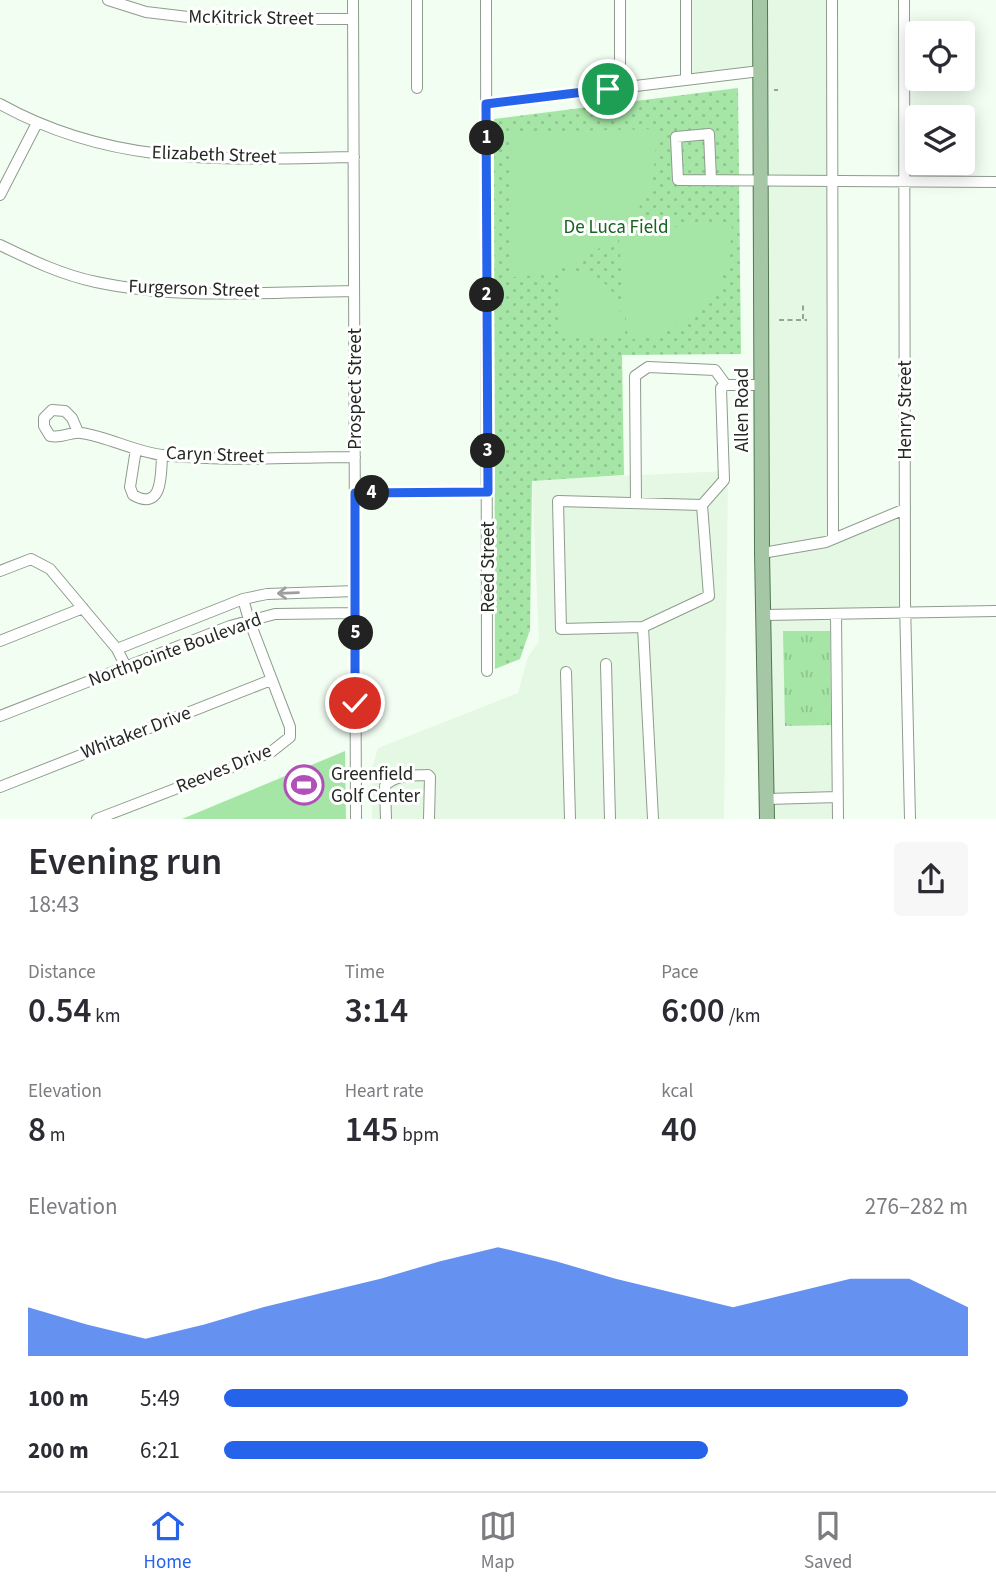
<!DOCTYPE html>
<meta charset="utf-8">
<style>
body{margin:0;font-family:"Source Sans 3",sans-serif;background:#f7f7f7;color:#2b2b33;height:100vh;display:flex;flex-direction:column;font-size:26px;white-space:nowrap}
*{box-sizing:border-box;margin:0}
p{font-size:23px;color:#7c7c81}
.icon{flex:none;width:38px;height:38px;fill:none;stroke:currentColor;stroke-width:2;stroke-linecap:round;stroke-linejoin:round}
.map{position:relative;height:819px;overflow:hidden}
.sheet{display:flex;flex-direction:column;background:#fff;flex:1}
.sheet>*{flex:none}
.buttons{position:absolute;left:905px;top:21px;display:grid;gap:14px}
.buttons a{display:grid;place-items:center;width:70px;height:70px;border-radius:7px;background:#fff;box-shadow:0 4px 18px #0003;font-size:35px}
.pin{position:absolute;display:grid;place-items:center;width:60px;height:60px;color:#fff;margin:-30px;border:4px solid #fff;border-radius:50%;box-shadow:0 2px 7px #0007}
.km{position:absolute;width:35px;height:35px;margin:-18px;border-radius:50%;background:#222;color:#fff;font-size:19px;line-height:35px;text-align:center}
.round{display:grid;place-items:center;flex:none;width:74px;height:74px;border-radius:7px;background:#f7f7f7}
.overview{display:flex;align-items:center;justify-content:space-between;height:119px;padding:0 28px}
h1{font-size:38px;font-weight:600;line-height:52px}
.figures{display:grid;grid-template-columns:repeat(3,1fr);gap:10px;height:119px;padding:7px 28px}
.figures div{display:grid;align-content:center}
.figures b{font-size:35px;font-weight:600}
.figures small{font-size:19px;font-weight:400}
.figures p{font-size:19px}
.chart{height:196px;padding:14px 28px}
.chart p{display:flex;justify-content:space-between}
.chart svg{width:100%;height:126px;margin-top:7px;fill:#2563eb;opacity:.7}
ul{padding:0 28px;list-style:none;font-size:23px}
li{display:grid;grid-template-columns:112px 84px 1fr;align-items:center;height:52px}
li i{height:18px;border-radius:9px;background:#2563eb}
.dock{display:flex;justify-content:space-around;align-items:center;height:98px;border-top:2px solid #e1e1e2;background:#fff;font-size:19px;color:#7c7c81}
.dock a{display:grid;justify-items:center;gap:4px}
.dock .active{color:#2563eb}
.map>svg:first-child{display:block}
</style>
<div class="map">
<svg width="996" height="819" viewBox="0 0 996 819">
<defs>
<pattern id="grass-tufts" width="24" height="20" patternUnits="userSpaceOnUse" patternTransform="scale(1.75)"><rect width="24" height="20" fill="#a5e6a6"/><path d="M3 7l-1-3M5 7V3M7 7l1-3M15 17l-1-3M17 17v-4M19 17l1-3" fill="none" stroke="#8ec58f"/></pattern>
<pattern id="park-dots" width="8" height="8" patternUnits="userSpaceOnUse" patternTransform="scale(1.75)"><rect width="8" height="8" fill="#a5e6a6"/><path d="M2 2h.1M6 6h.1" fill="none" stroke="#8ec58f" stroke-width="1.8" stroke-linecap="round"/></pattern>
</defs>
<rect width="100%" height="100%" fill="#f2fef2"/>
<path fill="#e4f8e3" d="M686,0h146l1,533 72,-24v105h-69l2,205h-71l-7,-748 -74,9z
M728,471l-4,348h-352v-50l6,-21 140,-55 10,-36 11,-16 -7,-161z"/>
<path fill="url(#grass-tufts)" d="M783,631h47l1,94 -46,1z"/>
<path fill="url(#park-dots)" d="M738,88l3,266 -119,1 2,120 -92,6 -2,149 -10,29 -25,10 -1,-550z"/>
<path fill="#a5e6a6" d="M656,129c0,16 0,32 -4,48 -11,49 -61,84 -107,96 -10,3 -22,3 -32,4l-2,-139 6,-6z
M732,223c-2,71 -34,108 -104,117l-9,-99 10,-11z
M577,273c35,4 46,29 46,61l-58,4 -5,-6 1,-57z
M345,751l1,68h-164z"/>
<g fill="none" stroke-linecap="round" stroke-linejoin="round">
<g stroke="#8e9c8e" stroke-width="12">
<path id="minor" d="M108,0l38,12 59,7h148
M353,0l3,819
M417,0v88
M486,0l1,671
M620,0v88
M686,0v80
M832,0l1,539
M904,0l1,602 5,217
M0,104c115,64 228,55 354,53
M486,104l274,-33
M711,180l-2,-46 -33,3 2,43 318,2
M0,195l37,-72
M0,245c31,15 62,30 96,37 84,18 173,10 258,9
M78,432l-6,-14 -7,-7 -13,-1 -8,8v8l6,10c12,3 21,-5 31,-3 28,4 54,19 82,22 63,7 129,2 192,2
M136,449l-6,38 3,8c30,17 28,-21 29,-40
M355,493l133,-1
M636,503l-1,-127 13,-9 67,3 11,15
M702,505l22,-25 -3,-92 5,-3h35
M762,553l64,-11 79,-33
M0,571l31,-12 19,10 67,80 9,18
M836,614l2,205
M764,615l232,-4
M643,627l-82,2 -3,-128 144,4 7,91 -66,31 10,192
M0,641l83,-33
M117,649l126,-50 24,-5 89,-3
M606,664l4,155
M566,672l4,147
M0,716l230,-90 45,-12 81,-1
M0,787l271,-107
M767,799l71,-2
M97,819l174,-67 19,-15v-10l-41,-107 -6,-21
M386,819l-1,-33c10,-12 28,-10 43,-11l2,2 -1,42"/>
</g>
<g stroke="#527752" stroke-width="16">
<path id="major" d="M760,0l2,553 5,266"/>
</g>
<path stroke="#99a299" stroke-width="2" stroke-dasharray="5 3.5" stroke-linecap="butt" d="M774,90h4
M803,319v-16
M779,320h28"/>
<use href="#minor" stroke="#fff" stroke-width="10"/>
<use href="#major" stroke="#a6c7a6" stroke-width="14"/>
</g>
<defs><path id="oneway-shaft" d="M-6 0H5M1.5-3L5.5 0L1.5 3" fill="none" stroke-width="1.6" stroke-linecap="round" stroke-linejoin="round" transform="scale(1.75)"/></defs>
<use stroke="#9c9f9c" href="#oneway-shaft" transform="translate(288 593) rotate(178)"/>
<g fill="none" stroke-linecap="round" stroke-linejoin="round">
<g stroke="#fff" stroke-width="14">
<path id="route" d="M355,703v-210l133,-1 -2,-388 122,-15"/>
</g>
<use href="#route" stroke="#2563eb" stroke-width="9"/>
</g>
<defs>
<g id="stadium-ring" transform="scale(2.0125)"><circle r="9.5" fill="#fff" stroke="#b150b8" stroke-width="1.5"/><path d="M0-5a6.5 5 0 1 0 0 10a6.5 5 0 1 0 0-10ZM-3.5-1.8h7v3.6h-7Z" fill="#b150b8"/></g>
</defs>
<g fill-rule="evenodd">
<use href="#stadium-ring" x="304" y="785"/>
</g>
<g text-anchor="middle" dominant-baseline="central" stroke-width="6" stroke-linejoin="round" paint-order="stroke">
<g font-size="19" fill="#242924" stroke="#fff">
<text transform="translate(251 18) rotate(1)">McKitrick Street</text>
<text transform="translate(214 155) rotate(2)">Elizabeth Street</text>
<text transform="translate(194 289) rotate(2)">Furgerson Street</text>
<text transform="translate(355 389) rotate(-90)">Prospect Street</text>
<text transform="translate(742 410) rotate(-90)">Allen Road</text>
<text transform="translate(905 410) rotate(-90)">Henry Street</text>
<text transform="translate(215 455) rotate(2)">Caryn Street</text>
<text transform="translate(488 567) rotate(-90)">Reed Street</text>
<text transform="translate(175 650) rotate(-20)">Northpointe Boulevard</text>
<text transform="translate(136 733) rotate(-21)">Whitaker Drive</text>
<text transform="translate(224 769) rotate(-22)">Reeves Drive</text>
</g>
<g font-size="19" fill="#186421" stroke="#fff">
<text x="616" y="227">De Luca Field</text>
</g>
<g font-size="19" fill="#242924" stroke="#fff" text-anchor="start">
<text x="331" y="774">Greenfield<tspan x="331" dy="22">Golf Center</tspan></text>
</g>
</g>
</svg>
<div class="buttons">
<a><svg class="icon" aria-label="locate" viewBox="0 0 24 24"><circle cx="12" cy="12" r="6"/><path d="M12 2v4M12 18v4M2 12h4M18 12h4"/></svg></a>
<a><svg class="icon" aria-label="layers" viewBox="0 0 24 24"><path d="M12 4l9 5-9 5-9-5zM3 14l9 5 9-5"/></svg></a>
</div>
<div class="pin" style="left:608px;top:89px;background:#1e9e55"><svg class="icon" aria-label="arrive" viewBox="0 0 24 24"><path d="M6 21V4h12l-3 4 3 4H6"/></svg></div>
<div class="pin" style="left:355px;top:703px;background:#d93025"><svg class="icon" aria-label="check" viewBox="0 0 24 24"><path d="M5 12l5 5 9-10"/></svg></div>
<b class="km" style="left:487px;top:138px">1</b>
<b class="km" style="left:487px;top:295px">2</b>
<b class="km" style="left:488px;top:451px">3</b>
<b class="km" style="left:372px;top:493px">4</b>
<b class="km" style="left:356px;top:633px">5</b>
</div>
<section class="sheet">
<div class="overview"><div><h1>Evening run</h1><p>18:43</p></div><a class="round"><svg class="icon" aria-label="share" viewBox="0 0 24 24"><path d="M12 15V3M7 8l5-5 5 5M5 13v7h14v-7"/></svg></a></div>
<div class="figures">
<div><p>Distance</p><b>0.54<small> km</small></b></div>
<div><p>Time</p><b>3:14</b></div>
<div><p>Pace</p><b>6:00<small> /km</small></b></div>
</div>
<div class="figures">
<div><p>Elevation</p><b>8<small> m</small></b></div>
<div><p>Heart rate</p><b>145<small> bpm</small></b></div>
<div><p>kcal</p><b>40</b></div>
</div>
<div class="chart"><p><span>Elevation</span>276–282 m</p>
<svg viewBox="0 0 160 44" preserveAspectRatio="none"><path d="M0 44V27L10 33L20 38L30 33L40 27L50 22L60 17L70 11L80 6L90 11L100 17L110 22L120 27L130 22L140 17L150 17L160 27V44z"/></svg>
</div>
<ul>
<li><b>100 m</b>5:49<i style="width:92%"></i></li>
<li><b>200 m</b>6:21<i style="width:65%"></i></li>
</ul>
</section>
<nav class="dock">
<a class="active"><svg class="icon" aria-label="home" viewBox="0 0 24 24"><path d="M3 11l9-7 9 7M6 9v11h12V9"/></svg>Home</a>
<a><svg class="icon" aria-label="map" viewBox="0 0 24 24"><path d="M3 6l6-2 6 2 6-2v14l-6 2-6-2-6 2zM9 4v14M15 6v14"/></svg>Map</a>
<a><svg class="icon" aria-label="saved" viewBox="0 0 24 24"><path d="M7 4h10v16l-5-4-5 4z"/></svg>Saved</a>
</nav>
